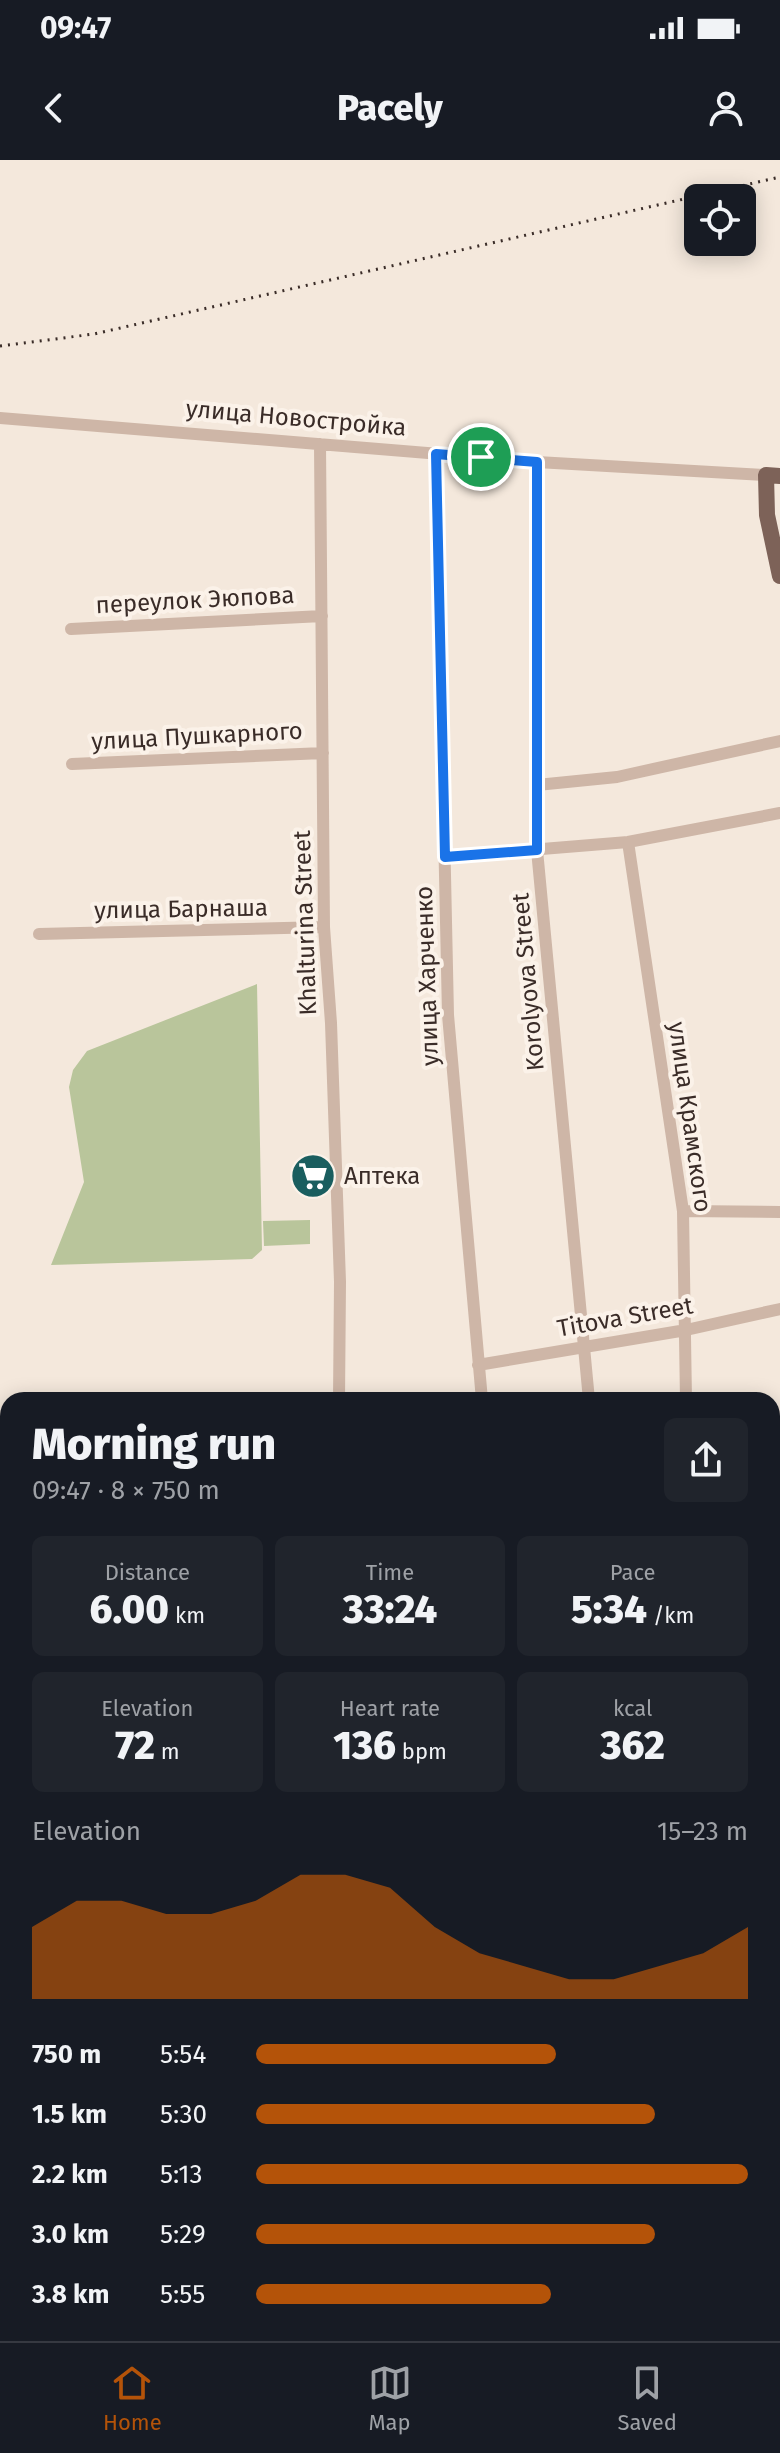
<!DOCTYPE html>
<meta charset="utf-8">
<style>
body{margin:0;font-family:"Fira Sans",sans-serif;background:#20242c;color:#f1f3f6;height:100vh;display:flex;flex-direction:column;font-size:30px;white-space:nowrap}
*{box-sizing:border-box;margin:0}
p{font-size:26px;color:#9ea1a6}
.icon{flex:none;width:44px;height:44px;fill:none;stroke:currentColor;stroke-width:2;stroke-linecap:round;stroke-linejoin:round}
.map{position:relative;flex:1;overflow:hidden}
.details{position:absolute;left:0px;top:1232px;width:780px;height:950px;display:flex;flex-direction:column;background:#171b24;border-radius:24px 24px 0 0;box-shadow:0 4px 20px #0003}
.details>*{flex:none}
.fabs{position:absolute;left:684px;top:24px;display:grid;gap:16px}
.fabs a{display:grid;place-items:center;width:72px;height:72px;border-radius:12px;background:#171b24;box-shadow:0 4px 20px #0003;font-size:40px}
.pin{position:absolute;display:grid;place-items:center;width:68px;height:68px;color:#fff;margin:-34px;border:4px solid #fff;border-radius:50%;box-shadow:0 2px 8px #0007}
.round{display:grid;place-items:center;flex:none;width:84px;height:84px;border-radius:12px;background:#20242c}
.headline{display:flex;align-items:center;justify-content:space-between;height:136px;padding:0 32px}
h1{font-size:44px;font-weight:800;line-height:60px}
.metrics{display:grid;grid-template-columns:repeat(3,1fr);gap:12px;height:136px;padding:8px 32px}
.metrics div{display:grid;align-content:center;border-radius:12px;background:#20242c;text-align:center}
.metrics b{font-size:40px;font-weight:800}
.metrics small{font-size:22px;font-weight:400}
.metrics p{font-size:22px}
.chart{height:224px;padding:16px 32px}
.chart p{display:flex;justify-content:space-between}
.chart svg{width:100%;height:144px;margin-top:8px;fill:#b45309;opacity:.7}
ul{padding:0 32px;list-style:none;font-size:26px}
li{display:grid;grid-template-columns:128px 96px 1fr;align-items:center;height:60px}
li i{height:20px;border-radius:10px;background:#b45309}
.status{display:flex;justify-content:space-between;align-items:center;height:56px;padding:0 40px;background:#171b24;direction:ltr}
.status svg{height:22px;fill:currentColor}
header{display:flex;justify-content:space-between;align-items:center;height:104px;padding:0 32px;background:#171b24;font-size:36px;font-weight:800}
.tabs{display:flex;justify-content:space-around;align-items:center;height:112px;border-top:2px solid #363941;background:#171b24;font-size:22px;color:#9ea1a6}
.tabs a{display:grid;justify-items:center;gap:4px}
.tabs .current{color:#b45309}
.map>svg:first-child{display:block}
</style>
<div class="status"><b>09:47</b><svg viewBox="0 0 49 12"><path d="M0 12V9h3v3zM5 12V6h3v6zM10 12V3h3v9zM15 12V0h3v12zM26 1h20v11H26zM47 4h2v5h-2z"/></svg></div>
<header><svg class="icon" aria-label="back" viewBox="0 0 24 24"><path d="M15 5l-7 7 7 7"/></svg>Pacely<svg class="icon" aria-label="person" viewBox="0 0 24 24"><circle cx="12" cy="8" r="4"/><path d="M4 21q1-7 8-7t8 7"/></svg></header>
<div class="map">
<svg width="780" height="2181" viewBox="0 0 780 2181">
<rect width="100%" height="100%" fill="#f4e8dc"/>
<path fill="#b9c59b" d="M257,824l5,266 -10,9 -201,6 33,-83 -15,-95 4,-17 14,-19z
M310,1060v24l-46,2 -1,-25z"/>
<g fill="none" stroke-linecap="round" stroke-linejoin="round">
<path stroke="#ceb6a7" stroke-width="12" d="M0,258l537,44 229,13
M320,284l4,483 7,96 9,259 -1,118
M436,294l12,561 34,385
M537,302v388l52,550
M71,469l251,-13
M72,604l251,-11
M537,625l80,-8 163,-36
M628,682l55,369 3,189
M445,697l183,-15 152,-29
M39,774l285,-7
M683,1051l97,1
M478,1205l208,-35 94,-21
M0,1459l8,-3
M772,1508h8
M772,1755l8,2
M0,1772h8
M772,2005l8,2
M0,2083l8,1
M283,2174l2,7
M397,2174l2,7
M516,2174l1,7
M632,2174l1,7
M731,2174l1,7
M27,2181v-7"/>
<path stroke="#7d6258" stroke-width="16" d="M780,316l-14,-1 1,40 13,61
M772,1870l8,2
M143,2181v-7"/>
<path stroke="#3a2c28" stroke-width="3" stroke-dasharray="2 6" stroke-linecap="butt" d="M0,186l94,-12 686,-157"/>
</g>
<g fill="none" stroke-linecap="round" stroke-linejoin="round">
<g stroke="#fff" stroke-width="16">
<path id="route" d="M436,294l101,8v388l-92,7z"/>
</g>
<use href="#route" stroke="#1a73e8" stroke-width="10"/>
</g>
<defs>
<g id="supermarket-disc" transform="scale(2.3)"><circle r="9.5" fill="#1a5e5f" stroke="#fbf2e9"/><path d="M-6-5.5h2.5l.6 2H6L4.5 2H-2.5L-4.4-4H-6ZM-1.5 3.2a1.3 1.3 0 1 0 .1 0ZM3 3.2a1.3 1.3 0 1 0 .1 0Z" fill="#fff"/></g>
</defs>
<g fill-rule="evenodd">
<use href="#supermarket-disc" x="313" y="1016"/>
</g>
<g text-anchor="middle" dominant-baseline="central" stroke-width="8" stroke-linejoin="round" paint-order="stroke">
<g font-size="24" fill="#3a2c28" stroke="#fbf2e9">
<text transform="translate(296 258) rotate(5)">улица Новостройка</text>
<text transform="translate(195 440) rotate(-3)">переулок Эюпова</text>
<text transform="translate(197 576) rotate(-3)">улица Пушкарного</text>
<text transform="translate(181 749) rotate(-1)">улица Барнаша</text>
<text transform="translate(305 763) rotate(-92)">Khalturina Street</text>
<text transform="translate(427 816) rotate(-92)">улица Харченко</text>
<text transform="translate(528 822) rotate(-95)">Korolyova Street</text>
<text transform="translate(690 957) rotate(82)">улица Крамского</text>
<text transform="translate(625 1157) rotate(-10)">Titova Street</text>
</g>
<g font-size="24" fill="#3a2c28" stroke="#fbf2e9" text-anchor="start">
<text x="344" y="1016">Аптека</text>
</g>
</g>
</svg>
<div class="fabs">
<a><svg class="icon" aria-label="locate" viewBox="0 0 24 24"><circle cx="12" cy="12" r="6"/><path d="M12 2v4M12 18v4M2 12h4M18 12h4"/></svg></a>
</div>
<div class="pin" style="left:481px;top:297px;background:#1e9e55"><svg class="icon" aria-label="arrive" viewBox="0 0 24 24"><path d="M6 21V4h12l-3 4 3 4H6"/></svg></div>
<section class="details">
<div class="headline"><div><h1>Morning run</h1><p>09:47 · 8 × 750 m</p></div><a class="round"><svg class="icon" aria-label="share" viewBox="0 0 24 24"><path d="M12 15V3M7 8l5-5 5 5M5 13v7h14v-7"/></svg></a></div>
<div class="metrics">
<div><p>Distance</p><b>6.00<small> km</small></b></div>
<div><p>Time</p><b>33:24</b></div>
<div><p>Pace</p><b>5:34<small> /km</small></b></div>
</div>
<div class="metrics">
<div><p>Elevation</p><b>72<small> m</small></b></div>
<div><p>Heart rate</p><b>136<small> bpm</small></b></div>
<div><p>kcal</p><b>362</b></div>
</div>
<div class="chart"><p><span>Elevation</span>15–23 m</p>
<svg viewBox="0 0 160 44" preserveAspectRatio="none"><path d="M0 44V22L10 14L20 14L30 18L40 18L50 14L60 6L70 6L80 10L90 22L100 30L110 34L120 38L130 38L140 34L150 30L160 22V44z"/></svg>
</div>
<ul>
<li><b>750 m</b>5:54<i style="width:61%"></i></li>
<li><b>1.5 km</b>5:30<i style="width:81%"></i></li>
<li><b>2.2 km</b>5:13<i style="width:100%"></i></li>
<li><b>3.0 km</b>5:29<i style="width:81%"></i></li>
<li><b>3.8 km</b>5:55<i style="width:60%"></i></li>
</ul>
</section>
</div>
<nav class="tabs">
<a class="current"><svg class="icon" aria-label="home" viewBox="0 0 24 24"><path d="M3 11l9-7 9 7M6 9v11h12V9"/></svg>Home</a>
<a><svg class="icon" aria-label="map" viewBox="0 0 24 24"><path d="M3 6l6-2 6 2 6-2v14l-6 2-6-2-6 2zM9 4v14M15 6v14"/></svg>Map</a>
<a><svg class="icon" aria-label="saved" viewBox="0 0 24 24"><path d="M7 4h10v16l-5-4-5 4z"/></svg>Saved</a>
</nav>
